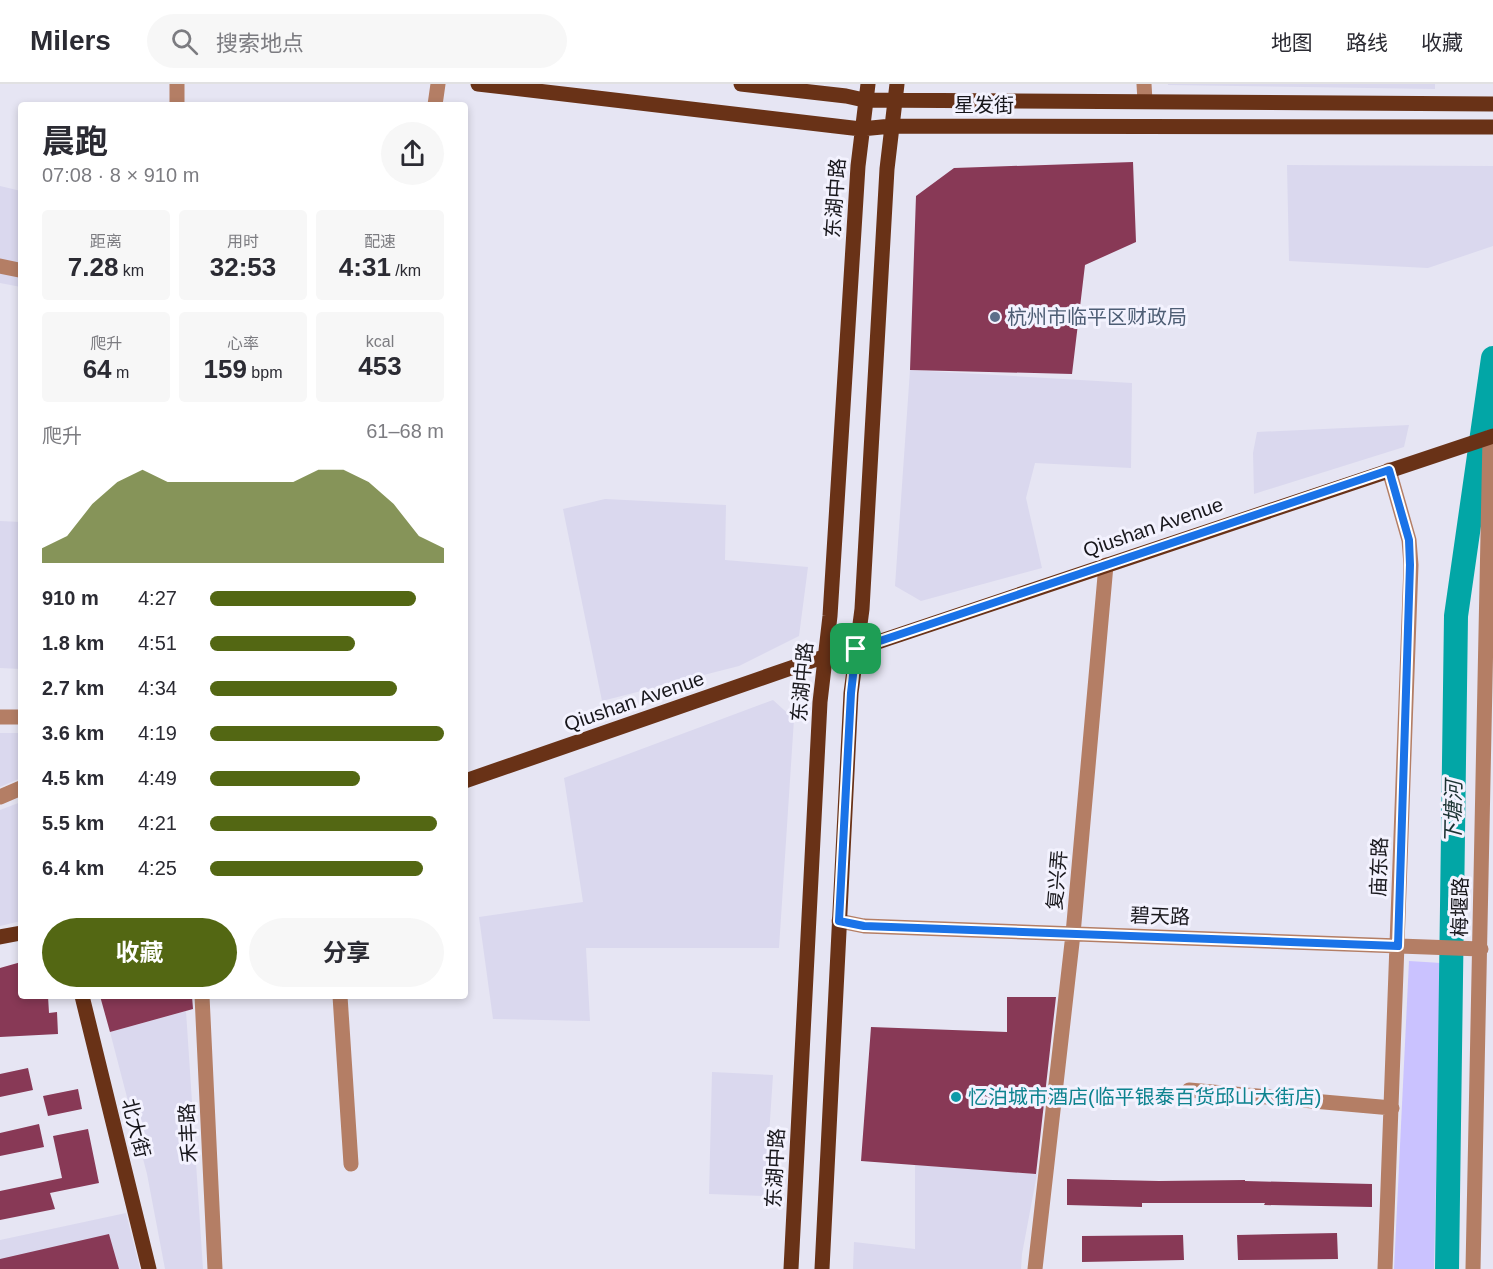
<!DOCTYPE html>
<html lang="zh">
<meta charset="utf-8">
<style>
body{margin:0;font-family:Helvetica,"Noto Sans SC",sans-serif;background:#f7f7f7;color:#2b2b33;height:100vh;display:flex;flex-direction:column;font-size:22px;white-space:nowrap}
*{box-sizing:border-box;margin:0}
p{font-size:20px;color:#7c7c81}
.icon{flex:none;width:33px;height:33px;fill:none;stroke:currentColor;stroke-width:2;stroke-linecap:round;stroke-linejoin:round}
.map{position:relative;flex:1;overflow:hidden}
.side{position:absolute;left:18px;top:18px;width:450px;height:897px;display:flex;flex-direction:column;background:#fff;border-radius:6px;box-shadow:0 3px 9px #0003}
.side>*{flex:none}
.pin{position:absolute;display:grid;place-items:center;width:51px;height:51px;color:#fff;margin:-26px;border-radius:12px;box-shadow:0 3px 9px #0006}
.round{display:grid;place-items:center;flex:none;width:63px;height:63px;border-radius:32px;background:#f7f7f7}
.summary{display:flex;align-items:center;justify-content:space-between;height:102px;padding:0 24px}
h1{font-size:33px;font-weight:700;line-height:45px}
.metrics{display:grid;grid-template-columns:repeat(3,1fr);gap:9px;height:102px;padding:6px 24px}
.metrics div{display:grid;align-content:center;border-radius:6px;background:#f7f7f7;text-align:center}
.metrics b{font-size:26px;font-weight:700}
.metrics small{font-size:16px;font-weight:400}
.metrics p{font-size:16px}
.chart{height:168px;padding:12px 24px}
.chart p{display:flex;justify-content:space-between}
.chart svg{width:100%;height:108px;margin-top:6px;fill:#536713;opacity:.7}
.primary-button{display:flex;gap:12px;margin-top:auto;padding:12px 24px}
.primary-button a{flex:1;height:69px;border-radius:36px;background:#536713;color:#fff;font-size:24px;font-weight:700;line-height:69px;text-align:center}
.primary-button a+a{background:#f7f7f7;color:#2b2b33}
ul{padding:0 24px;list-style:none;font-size:20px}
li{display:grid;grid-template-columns:96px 72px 1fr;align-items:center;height:45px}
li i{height:15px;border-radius:8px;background:#536713}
header{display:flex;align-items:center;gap:36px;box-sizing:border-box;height:84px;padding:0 30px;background:#fff;border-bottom:2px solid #e1e1e2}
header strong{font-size:28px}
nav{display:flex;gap:33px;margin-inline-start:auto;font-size:21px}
.search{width:420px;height:54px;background:#f7f7f7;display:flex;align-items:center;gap:15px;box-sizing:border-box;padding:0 21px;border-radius:33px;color:#7c7c81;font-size:22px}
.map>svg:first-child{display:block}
</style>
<header>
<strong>Milers</strong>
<div class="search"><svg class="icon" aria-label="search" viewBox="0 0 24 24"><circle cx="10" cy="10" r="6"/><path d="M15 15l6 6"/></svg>搜索地点</div>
<nav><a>地图</a><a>路线</a><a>收藏</a></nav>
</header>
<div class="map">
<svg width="1493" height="1185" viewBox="0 0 1493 1185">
<rect width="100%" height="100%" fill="#e6e5f3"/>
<path fill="#dad8ee" d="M1168,0h267v5l-267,-4z
M1287,81l206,1v80l-65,22 -139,-7z
M0,102l21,5v96l-21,-4z
M910,286l222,13 -1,85 -96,-5 -9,35 16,70 -121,33 -26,-15z
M1409,341l-5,22 -150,47 -1,-41 4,-21z
M605,415l121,6 -1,55 83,7 -9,69 -60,30 -137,35 -39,-192z
M0,437l21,1v147l-21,-1z
M773,616l21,19 -15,229h-193l4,73 -97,-2 -14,-102 104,-15 -19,-124z
M0,649h21v45l-21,9z
M21,718v119l-21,5v-116z
M186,927l17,258h-38l-18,-95 -37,-142z
M712,988l61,3 -8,121 -56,-2z
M915,1081l122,9 -15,80 -1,15h-168l1,-27 61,7z
M126,1129l14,56h-140v-29z"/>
<path fill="#cac2ff" d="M1409,877l32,2 -7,306h-40z"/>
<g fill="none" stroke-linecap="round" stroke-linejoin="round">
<path stroke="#02a6a6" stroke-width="24" d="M1447,1185l9,-653 37,-258"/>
</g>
<path fill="#883956" d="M1133,78l3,80 -51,23 -13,109 -162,-4 6,-174 38,-28z
M21,878v34h27l1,17 8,-1 1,22 -58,3v-69z
M100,912h92l1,13 -83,23z
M1007,913h49l-20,177 -175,-13 10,-134 136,5z
M28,984l5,22 -33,7v-23z
M78,1005l4,20 -34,7 -5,-20z
M39,1040l5,23 -44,9v-23z
M88,1045l11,54 -49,10 5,16 -55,11v-29l62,-13 -9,-42z
M1067,1095l92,2 86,-1v1l127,3v23l-108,-2 1,-2h-123v4l-75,-2z
M1337,1149l1,26 -100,1 -1,-25z
M109,1150l10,35h-119v-10z
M1183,1151l1,25 -102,2v-26z"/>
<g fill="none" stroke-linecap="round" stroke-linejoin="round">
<path stroke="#b47e65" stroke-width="15" d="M1144,0l1,17
M177,21v-21
M435,21l3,-21
M0,182l19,4
M0,633h21
M0,713l21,-9
M839,837l25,5 617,23
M202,912l13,273
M340,912l11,168
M1189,1006l203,18
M1035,1185l38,-335 33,-369
M1385,1185l26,-704 -2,-25 -20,-70
M1473,1185l17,-832"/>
<path stroke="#693217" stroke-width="15" d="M478,0l383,45 31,-3 601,1
M741,0l105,12 18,4 629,4
M465,697l352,-122 40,-10 636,-213
M0,853l21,-4
M82,912l67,273
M791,1185l29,-567 10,-86 28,-450 10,-82
M822,1185l29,-576 11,-84 25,-440 10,-85"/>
</g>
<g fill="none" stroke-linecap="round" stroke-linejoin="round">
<g stroke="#fff" stroke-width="12">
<path id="route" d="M1389,386l20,70 1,25 -12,381 -534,-20 -25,-5 12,-228 5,-44z"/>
</g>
<use href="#route" stroke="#1a73e8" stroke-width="8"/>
</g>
<circle fill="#5c6f8a" stroke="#f3f2fe" stroke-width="2" cx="995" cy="233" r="6"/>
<circle fill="#0f9aa8" stroke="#f3f2fe" stroke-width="2" cx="956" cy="1013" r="6"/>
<g text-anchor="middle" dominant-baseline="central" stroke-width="6" stroke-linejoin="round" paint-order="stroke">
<g font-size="20" fill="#18171c" stroke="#f3f2fe">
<text x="984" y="21">星发街</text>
<text transform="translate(835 114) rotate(-86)">东湖中路</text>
<text transform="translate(1153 443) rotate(-19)">Qiushan Avenue</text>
<text transform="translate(802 598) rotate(-85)">东湖中路</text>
<text transform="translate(634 617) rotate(-19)">Qiushan Avenue</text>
<text transform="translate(1379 783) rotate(-88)">庙东路</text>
<text transform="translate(1057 796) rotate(-85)">复兴弄</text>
<text transform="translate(1460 823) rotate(-89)">梅堰路</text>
<text transform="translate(1160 832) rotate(2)">碧天路</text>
<text transform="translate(136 1044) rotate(76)">北大街</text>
<text transform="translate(188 1049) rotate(-93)">禾丰路</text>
<text transform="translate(775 1084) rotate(-87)">东湖中路</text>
</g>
<g font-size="20" fill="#4e5e75" stroke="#f3f2fe" text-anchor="start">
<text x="1007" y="233">杭州市临平区财政局</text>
</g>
<g font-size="20" fill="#0d838f" stroke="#f3f2fe" text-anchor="start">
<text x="968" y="1013">忆泊城市酒店(临平银泰百货邱山大街店)</text>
</g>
<g font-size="21" font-style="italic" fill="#1b3232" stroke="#f3f2fe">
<text transform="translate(1453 728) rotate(-89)">下塘河</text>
</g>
</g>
</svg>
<div class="pin" style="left:856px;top:565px;background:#1e9e55"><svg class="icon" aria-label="arrive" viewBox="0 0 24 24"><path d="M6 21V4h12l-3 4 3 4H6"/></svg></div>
<section class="side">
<div class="summary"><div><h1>晨跑</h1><p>07:08 · 8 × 910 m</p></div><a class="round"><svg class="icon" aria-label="share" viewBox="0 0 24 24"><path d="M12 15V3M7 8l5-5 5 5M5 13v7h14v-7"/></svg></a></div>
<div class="metrics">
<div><p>距离</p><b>7.28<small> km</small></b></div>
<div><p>用时</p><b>32:53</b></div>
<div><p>配速</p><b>4:31<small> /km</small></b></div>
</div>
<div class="metrics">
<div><p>爬升</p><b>64<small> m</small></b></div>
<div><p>心率</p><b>159<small> bpm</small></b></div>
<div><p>kcal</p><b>453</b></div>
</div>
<div class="chart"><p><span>爬升</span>61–68 m</p>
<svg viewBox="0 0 160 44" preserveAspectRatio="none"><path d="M0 44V38L10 33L20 20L30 11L40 6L50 11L60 11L70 11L80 11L90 11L100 11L110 6L120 6L130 11L140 20L150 33L160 38V44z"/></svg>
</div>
<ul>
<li><b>910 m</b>4:27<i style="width:88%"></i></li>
<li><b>1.8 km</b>4:51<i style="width:62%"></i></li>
<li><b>2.7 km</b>4:34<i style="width:80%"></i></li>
<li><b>3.6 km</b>4:19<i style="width:100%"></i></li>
<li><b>4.5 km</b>4:49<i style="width:64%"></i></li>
<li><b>5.5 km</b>4:21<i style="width:97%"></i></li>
<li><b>6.4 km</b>4:25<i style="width:91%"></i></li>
</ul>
<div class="primary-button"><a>收藏</a><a>分享</a></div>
</section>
</div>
